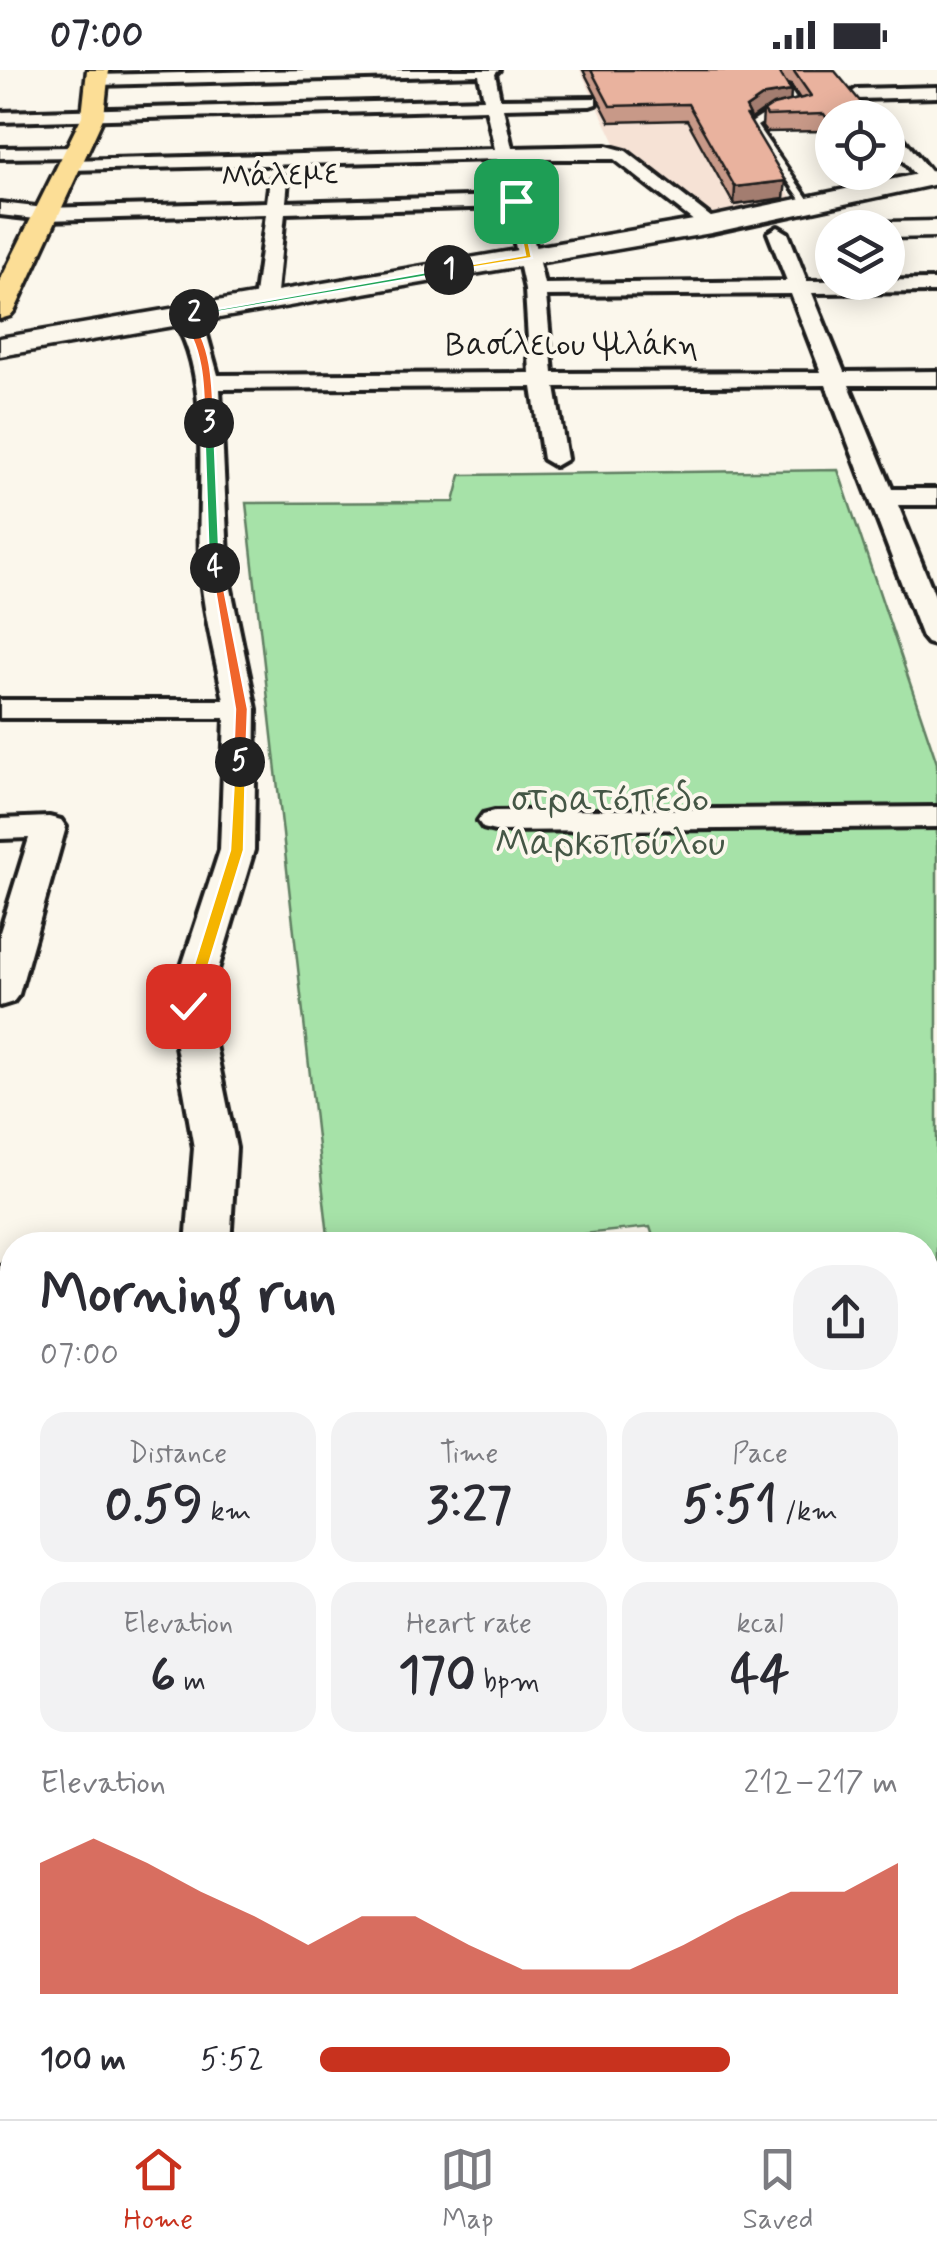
<!DOCTYPE html>
<meta charset="utf-8">
<style>
body{margin:0;font-family:Mynerve,sans-serif;background:#f2f2f3;color:#2b2b33;height:100vh;display:flex;flex-direction:column;font-size:38px;white-space:nowrap}
*{box-sizing:border-box;margin:0}
p{font-size:32px;color:#7c7c81}
.icon{flex:none;width:55px;height:55px;fill:none;stroke:currentColor;stroke-width:2;stroke-linecap:round;stroke-linejoin:round}
.map{position:relative;flex:1;overflow:hidden}
.drawer{position:absolute;left:0px;top:1162px;width:938px;height:888px;display:flex;flex-direction:column;background:#fff;border-radius:40px 40px 0 0;box-shadow:0 5px 25px #0003}
.drawer>*{flex:none}
.fabs{position:absolute;left:815px;top:30px;display:grid;gap:20px}
.fabs a{display:grid;place-items:center;width:90px;height:90px;border-radius:50%;background:#fff;box-shadow:0 5px 25px #0003;font-size:50px}
.pin{position:absolute;display:grid;place-items:center;width:85px;height:85px;color:#fff;margin:-42px;border-radius:20px;box-shadow:0 5px 15px #0006}
.km{position:absolute;width:50px;height:50px;margin:-25px;border-radius:50%;background:#222;color:#fff;font-size:28px;line-height:50px;text-align:center}
.round{display:grid;place-items:center;flex:none;width:105px;height:105px;border-radius:40px;background:#f2f2f3}
.headline{display:flex;align-items:center;justify-content:space-between;height:170px;padding:0 40px}
h1{font-size:55px;font-weight:700;line-height:75px}
.stats{display:grid;grid-template-columns:repeat(3,1fr);gap:15px;height:170px;padding:10px 40px}
.stats div{display:grid;align-content:center;border-radius:25px;background:#f2f2f3;text-align:center}
.stats b{font-size:50px;font-weight:700}
.stats small{font-size:28px;font-weight:400}
.stats p{font-size:28px}
.chart{height:280px;padding:20px 40px}
.chart p{display:flex;justify-content:space-between}
.chart svg{width:100%;height:180px;margin-top:10px;fill:#c8321e;opacity:.7}
ul{padding:0 40px;list-style:none;font-size:32px}
li{display:grid;grid-template-columns:160px 120px 1fr;align-items:center;height:75px}
li i{height:25px;border-radius:12px;background:#c8321e}
.status{display:flex;justify-content:space-between;align-items:center;height:70px;padding:0 50px;background:#fff;direction:ltr}
.status svg{height:28px;fill:currentColor}
.tabs{display:flex;justify-content:space-around;align-items:center;height:140px;border-top:2px solid #e1e1e2;background:#fff;font-size:28px;color:#7c7c81}
.tabs a{display:grid;justify-items:center;gap:5px}
.tabs .selected{color:#c8321e}
.map>svg:first-child{display:block}
</style>
<div class="status"><b>07:00</b><svg viewBox="0 0 49 12"><path d="M0 12V9h3v3zM5 12V6h3v6zM10 12V3h3v9zM15 12V0h3v12zM26 1h20v11H26zM47 4h2v5h-2z"/></svg></div>
<div class="map">
<svg width="937" height="2049" viewBox="0 0 937 2049">
<rect width="100%" height="100%" fill="#fbf7ec"/>
<filter id="ink" filterUnits="userSpaceOnUse"><feTurbulence type="fractalNoise" baseFrequency=".01" numOctaves="2"/><feDisplacementMap in="SourceGraphic" scale="20" xChannelSelector="R" yChannelSelector="G"/><feConvolveMatrix kernelMatrix="1 2 1 2 8 2 1 2 1" color-interpolation-filters="sRGB"/></filter>
<g filter="url(#ink)">
<path fill="#f6e2d5" d="M580,0h120l97,135 -84,12 -96,-70z"/>
<path fill="#a6e2a8" stroke="#617f62" stroke-width="2.5" d="M838,400l99,293v498l-12,1v-17h-269l-6,-18 -173,18h-148l-83,-742 208,-1 7,-27z"/>
<g fill="none" stroke-linecap="round" stroke-linejoin="round">
<g stroke="#1c1c1c" stroke-width="8">
<path id="service" d="M782,17h6l17,25 -35,6 -13,8 56,80 -5,3 -60,-84 17,-11 31,-4z"/>
</g>
<g stroke="#1c1c1c" stroke-width="8">
<path id="minor" d="M306,0h193l-4,4 5,25 96,-1v6l-6,2 -87,2 9,40 95,-2 19,5 95,74 -10,6 -7,-2 -90,-70h-99l29,125 243,-3 -19,-48 10,-6 10,6 19,48 130,-1v12l-125,1 32,79 93,-1v14h-88l43,104h45v16h-39l39,96v45l-10,-3 -5,-6 -96,-252 -271,2 12,72 -12,7 -12,-7 -11,-72 -312,2 9,190 27,130 -2,141 -47,156 29,142 -6,97h-44l8,-97 -25,-142 51,-156 5,-132h-225v-18h224c-8,-40 -19,-81 -23,-121 -7,-74 15,-204 -30,-263l3,-5h16l15,17 13,47 312,-2 -5,-83 -18,-83 -222,6 -9,89 -11,6 -11,-6 12,-88 -221,6 -45,-5v-12l45,5 222,-6 3,-23 9,-5 9,5 -2,23 219,-6 -8,-37 -427,11 -9,-5 9,-5 425,-11 -9,-40 -486,13v-10l484,-13 -5,-24 -382,10 -8,-5 8,-5zM791,224l30,78 -268,1 -7,-77z
M937,17v10l-80,2 -8,-5 8,-5z
M888,56l6,1 39,48v8h-12l-33,-42z
M0,78l76,-1 9,5 -9,5 -76,1z
M937,737v20l-442,4 -12,-3 -5,-7 5,-7 12,-3z
M49,747l12,3 5,7 -47,167 -6,8 -13,4v-74l29,-94 -29,1v-20z
M5,1194l7,3 -1,440 -11,-4v-437z"/>
</g>
<g stroke="#1c1c1c" stroke-width="8">
<path id="tertiary" d="M937,1431v54l-12,2v-54z
M12,1582v61l-12,3v-62z
M937,1977v72h-46l-5,-11h39v-56z"/>
</g>
<g stroke="#1c1c1c" stroke-width="7">
<path id="secondary" d="M937,100v14l-226,49 -711,123v-18l711,-121z
M937,151v16l-49,1v-10h-12l12,-6z"/>
</g>
<g stroke="#1c1c1c" stroke-width="7">
<path id="primary" d="M87,0h22l-5,46 -89,194 -5,6 -10,3v-38l82,-165z"/>
</g>
<use href="#service" fill="#fbf7ec" fill-rule="evenodd"/>
<use href="#minor" fill="#fbf7ec" fill-rule="evenodd"/>
<use href="#tertiary" fill="#fbf7ec" fill-rule="evenodd"/>
<use href="#secondary" fill="#fbf7ec" fill-rule="evenodd"/>
<use href="#primary" fill="#fcde96" fill-rule="evenodd"/>
</g>
<path fill="#c89988" stroke="#1c1c1c" stroke-width="2.5" fill-rule="evenodd" d="M583,0h251l-2,75 -10,-14 -56,1 -4,-5 1,-16 -13,10 34,77 -50,7 -47,-85 -77,2zM787,14l4,1 9,14 -10,2 1,-10z"/>
<path fill="#a37d6f" stroke="#1c1c1c" stroke-width="2.5" d="M791,21l-1,16 -27,4 -13,9v-4l-4,-8 19,-13z
M786,111l-2,17 -50,7 1,-18z"/>
<path fill="#e9b29e" stroke="#1c1c1c" stroke-width="2.5" d="M591,0h191l-2,3 11,18 -26,4 -19,13 4,8h-3l39,65 -51,6 -47,-83 -78,2z
M793,0h41l40,48h-42v8l-8,-12 -57,2 -3,-5 9,-6 38,-9z"/>
</g>
<path fill="#f5b400" stroke="#fff" stroke-width="2.5" d="M514,129l6,2 12,57 -86,14 3,-4 76,-13z"/>
<path fill="#22a559" stroke="#fff" stroke-width="2.5" d="M449,198l3,4 -258,44 -5,-2z"/>
<path fill="#f0652b" stroke="#fff" stroke-width="2.5" d="M194,241l3,4 -8,2c24,26 24,72 25,106l-5,2 -5,-2c0,-37 -1,-79 -26,-107z"/>
<path fill="#22a559" stroke="#fff" stroke-width="2.5" d="M209,350l5,3 6,145 -5,4 -6,-4 -5,-145z"/>
<path fill="#f0652b" stroke="#fff" stroke-width="2.5" d="M211,496l9,2 28,141 -2,53 -6,4 -7,-4 2,-53z"/>
<path fill="#f5b400" stroke="#fff" stroke-width="2.5" d="M235,689l11,3 -2,88 -48,156 -8,5 -7,-5 49,-156z"/>
<g text-anchor="middle" dominant-baseline="central" stroke-width="8" stroke-linejoin="round" paint-order="stroke">
<g font-size="32" fill="#1c1c1c" stroke="#fbf7ec">
<text transform="translate(280 106) rotate(-2)">Μάλεμε</text>
<text x="572" y="276">Βασίλειου Ψιλάκη</text>
</g>
<g font-size="38" fill="#455746" stroke="#fbf7ec">
<text x="610" y="730">στρατόπεδο<tspan x="610" dy="44">Μαρκοπούλου</tspan></text>
</g>
</g>
</svg>
<div class="fabs">
<a><svg class="icon" aria-label="locate" viewBox="0 0 24 24"><circle cx="12" cy="12" r="6"/><path d="M12 2v4M12 18v4M2 12h4M18 12h4"/></svg></a>
<a><svg class="icon" aria-label="layers" viewBox="0 0 24 24"><path d="M12 4l9 5-9 5-9-5zM3 14l9 5 9-5"/></svg></a>
</div>
<div class="pin" style="left:516px;top:131px;background:#1e9e55"><svg class="icon" aria-label="arrive" viewBox="0 0 24 24"><path d="M6 21V4h12l-3 4 3 4H6"/></svg></div>
<div class="pin" style="left:188px;top:936px;background:#d93025"><svg class="icon" aria-label="check" viewBox="0 0 24 24"><path d="M5 12l5 5 9-10"/></svg></div>
<b class="km" style="left:449px;top:200px">1</b>
<b class="km" style="left:194px;top:244px">2</b>
<b class="km" style="left:209px;top:353px">3</b>
<b class="km" style="left:215px;top:498px">4</b>
<b class="km" style="left:240px;top:692px">5</b>
<section class="drawer">
<div class="headline"><div><h1>Morning run</h1><p>07:00</p></div><a class="round"><svg class="icon" aria-label="share" viewBox="0 0 24 24"><path d="M12 15V3M7 8l5-5 5 5M5 13v7h14v-7"/></svg></a></div>
<div class="stats">
<div><p>Distance</p><b>0.59<small> km</small></b></div>
<div><p>Time</p><b>3:27</b></div>
<div><p>Pace</p><b>5:51<small> /km</small></b></div>
</div>
<div class="stats">
<div><p>Elevation</p><b>6<small> m</small></b></div>
<div><p>Heart rate</p><b>170<small> bpm</small></b></div>
<div><p>kcal</p><b>44</b></div>
</div>
<div class="chart"><p><span>Elevation</span>212–217 m</p>
<svg viewBox="0 0 160 44" preserveAspectRatio="none"><path d="M0 44V12L10 6L20 12L30 19L40 25L50 32L60 25L70 25L80 32L90 38L100 38L110 38L120 32L130 25L140 19L150 19L160 12V44z"/></svg>
</div>
<ul>
<li><b>100 m</b>5:52<i style="width:71%"></i></li>
</ul>
</section>
</div>
<nav class="tabs">
<a class="selected"><svg class="icon" aria-label="home" viewBox="0 0 24 24"><path d="M3 11l9-7 9 7M6 9v11h12V9"/></svg>Home</a>
<a><svg class="icon" aria-label="map" viewBox="0 0 24 24"><path d="M3 6l6-2 6 2 6-2v14l-6 2-6-2-6 2zM9 4v14M15 6v14"/></svg>Map</a>
<a><svg class="icon" aria-label="saved" viewBox="0 0 24 24"><path d="M7 4h10v16l-5-4-5 4z"/></svg>Saved</a>
</nav>
